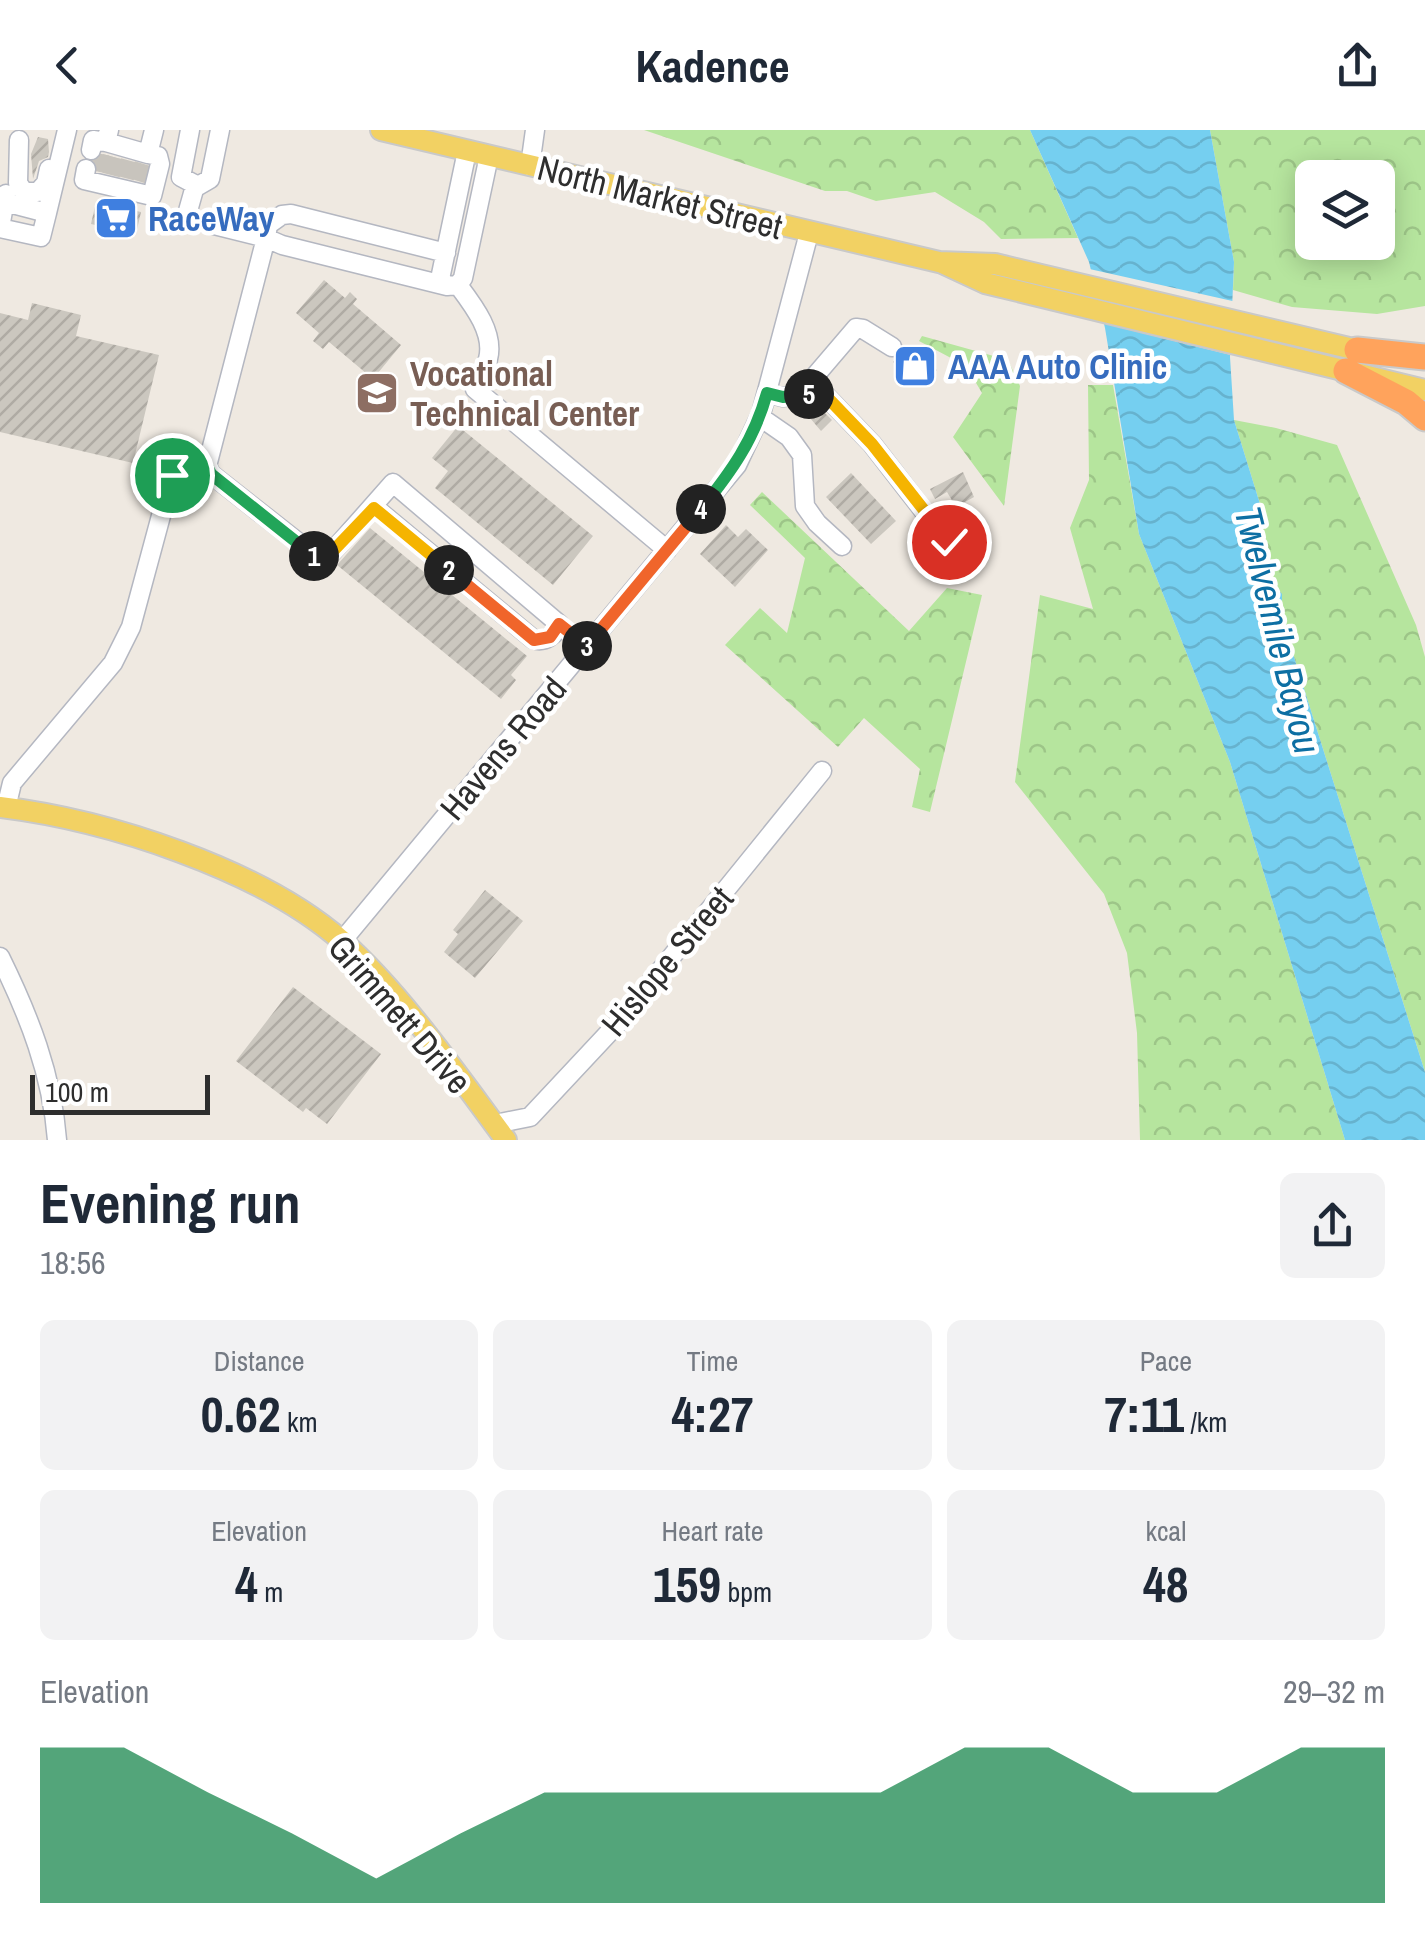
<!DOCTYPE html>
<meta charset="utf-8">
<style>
body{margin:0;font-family:"Archivo Narrow",sans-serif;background:#f2f2f3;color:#1f2937;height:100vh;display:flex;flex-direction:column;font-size:38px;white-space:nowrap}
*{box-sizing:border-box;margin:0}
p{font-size:32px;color:#747a83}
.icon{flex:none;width:55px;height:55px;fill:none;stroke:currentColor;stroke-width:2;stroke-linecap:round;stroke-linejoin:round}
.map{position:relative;height:1010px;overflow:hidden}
.panel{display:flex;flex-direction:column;background:#fff;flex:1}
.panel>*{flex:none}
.controls{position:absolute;left:1295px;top:30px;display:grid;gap:20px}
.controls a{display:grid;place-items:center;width:100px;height:100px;border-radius:15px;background:#fff;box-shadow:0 5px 25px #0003;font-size:50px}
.scale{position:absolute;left:30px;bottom:25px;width:180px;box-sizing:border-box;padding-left:10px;border:5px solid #2e2e2e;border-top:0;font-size:28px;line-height:35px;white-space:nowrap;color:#2e2e2e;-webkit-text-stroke:8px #fff;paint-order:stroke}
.pin{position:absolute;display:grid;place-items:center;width:85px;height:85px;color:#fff;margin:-42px;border:5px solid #fff;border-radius:50%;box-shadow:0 2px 10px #0007}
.km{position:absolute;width:50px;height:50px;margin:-25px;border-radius:50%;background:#222;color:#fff;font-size:28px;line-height:50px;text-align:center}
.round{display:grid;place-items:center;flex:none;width:105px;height:105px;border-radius:15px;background:#f2f2f3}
.summary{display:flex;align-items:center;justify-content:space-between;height:170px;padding:0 40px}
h1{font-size:55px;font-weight:800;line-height:75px}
.figures{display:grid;grid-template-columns:repeat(3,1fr);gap:15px;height:170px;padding:10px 40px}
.figures div{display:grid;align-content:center;border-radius:15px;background:#f2f2f3;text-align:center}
.figures b{font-size:50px;font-weight:800}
.figures small{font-size:28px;font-weight:400}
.figures p{font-size:28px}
.chart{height:280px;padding:20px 40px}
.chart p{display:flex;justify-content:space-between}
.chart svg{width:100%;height:180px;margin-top:10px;fill:#0b8043;opacity:.7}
header{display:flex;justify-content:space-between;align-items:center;height:130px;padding:0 40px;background:#fff;font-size:45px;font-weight:800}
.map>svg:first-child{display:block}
</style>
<header><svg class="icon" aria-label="back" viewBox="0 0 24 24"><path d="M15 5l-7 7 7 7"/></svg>Kadence<svg class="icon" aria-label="share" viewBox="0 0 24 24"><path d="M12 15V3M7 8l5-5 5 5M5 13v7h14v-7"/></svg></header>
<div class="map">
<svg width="1425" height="1010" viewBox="0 0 1425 1010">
<defs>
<pattern id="forest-crowns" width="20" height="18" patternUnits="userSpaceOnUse" patternTransform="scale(2.5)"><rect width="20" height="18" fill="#b6e59e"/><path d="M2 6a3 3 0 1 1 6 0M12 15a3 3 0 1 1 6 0" fill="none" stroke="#9dc588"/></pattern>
<pattern id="water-waves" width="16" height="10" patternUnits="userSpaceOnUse" patternTransform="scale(2.5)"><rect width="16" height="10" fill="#75cff0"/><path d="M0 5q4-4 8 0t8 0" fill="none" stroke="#66b2ce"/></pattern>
<pattern id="building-hatch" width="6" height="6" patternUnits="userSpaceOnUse" patternTransform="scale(2.5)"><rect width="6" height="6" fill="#cbc7bf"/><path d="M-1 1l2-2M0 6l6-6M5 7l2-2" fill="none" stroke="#afaba4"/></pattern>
</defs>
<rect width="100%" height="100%" fill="#efe9e1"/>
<path fill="url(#forest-crowns)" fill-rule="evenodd" d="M644,0h386l48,108 -77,1 -17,-17 -49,-30 -59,9 -29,-10h-22z
M1210,0h215v176l-48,8 -85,-7 -59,-17 1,-28zM1312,48h66v64h-66z
M922,206l86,24 12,26 -16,120 -51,-69 29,-44 -16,-27 -47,-25z
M1088,255h25l26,149 91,228 115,378h-205l-3,-107 -10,-80 -23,-59 -89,-112 25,-187 53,14 -23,-81 19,-48z
M1234,290l42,8 61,17 79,180 9,32v415l-143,-453v-24l-27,-34 5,-57z
M762,362l147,139 38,-43 35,7 -52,217 -18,-5 8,-38 -56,-51 -26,29 -113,-102 35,-37 27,25 18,-75 -55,-53z"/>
<path fill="url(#water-waves)" d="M1030,0h180l24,132 -4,95 4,63 26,84 -5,57 27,33v25l143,453v68h-80l-115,-378 -91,-228 -34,-206 -16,-66z"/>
<path fill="#efe9e1" d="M1085,138l152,34 -2,54 -137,-34z"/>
<path fill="url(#building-hatch)" d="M38,7l10,2 1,13 -1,5 -9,4 -6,18 -2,-25z
M103,24l43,12 -3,15 -45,-10 -2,-9z
M96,72l45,10 -5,22 -45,-10z
M324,150l21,18 5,-6 7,7 -4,5 48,41 -28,34 -44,-37 -6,7 -10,-8 6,-8 -23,-20z
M32,173l49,12 -5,21 83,19 -26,108 -133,-31v-119l28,7z
M908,215l29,25 -15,17 -29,-25z
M821,279l11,11 -11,11 -11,-13z
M458,296l135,110 -40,49 -118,-97 13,-17 -16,-13z
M963,342l11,25 -18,10 -9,-15 -12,7 -5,-10z
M851,343l45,48 -25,23 -45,-47z
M726,395l12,12 8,-8 22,21 -33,37 -35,-33z
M370,398l157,128 -16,19 5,5 -15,19 -164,-134z
M485,760l38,31 -48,57 -31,-26 14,-18 -5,-4z
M293,857l88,67 -54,70 -21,-16 -3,4 -67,-51z"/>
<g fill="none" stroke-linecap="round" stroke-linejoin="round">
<path stroke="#c8c4bd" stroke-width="18" stroke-dasharray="18 9" stroke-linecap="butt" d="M95,41l4,-19
M111,45l5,-19
M125,48l5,-19
M138,51l6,-19"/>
<g stroke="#b4b7c1" stroke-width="21">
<path id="minor" d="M190,0l-9,47 17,9 12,-7 10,-49
M19,10l-1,43 6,9h14l8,-9 3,-14
M106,12l42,12
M91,20l2,-10 13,2 3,-12
M467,21l-27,128 7,7 11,-1 5,-7 26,-122
M530,36l5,-36
M86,39l-2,11 68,16 8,-32 -2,-8 -10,-2 6,-24
M195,56l-9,32 80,20 -59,228 4,8 107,84 14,-6 61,-69 166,141c-3,11 -14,19 -26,15l-159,-132
M5,72l42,11 20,-83
M0,98l6,-34
M0,98l41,9 6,-24
M446,123l-155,-39 -9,1 -14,10 -2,13 16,7 165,41
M458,155c15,20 37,48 30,74 -3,11 -11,18 -13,30l192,161
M767,263l16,4 33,-4 11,4 45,47 88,114
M797,267l59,-69 7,1 29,18
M760,287l29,20 13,18 3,51 12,17 25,23
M6,678l6,-25 101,-120 18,-36 41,-152 6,-6 29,-3
M342,811l395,-476 24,-51 48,-181
M0,827c29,59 52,117 57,183
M495,994l35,-7 87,-93 205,-253"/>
</g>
<g stroke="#c9c9c9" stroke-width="24">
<path id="major" d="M381,0l558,132 56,2 375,89
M940,132l45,21 440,107
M0,677c107,13 260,62 342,134 59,52 117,136 164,199"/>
</g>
<g stroke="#c9c9c9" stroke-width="29">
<path id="highway" d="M1357,220l68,7
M1346,241l60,31 19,16"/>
</g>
<use href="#minor" stroke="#fff" stroke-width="18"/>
<use href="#major" stroke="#f2d163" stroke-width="20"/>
<use href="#highway" stroke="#ffa35c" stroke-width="25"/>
</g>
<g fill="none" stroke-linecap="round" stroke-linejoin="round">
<g stroke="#fff" stroke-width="20">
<path id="split-1" d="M172,345l6,-6 29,-3 4,8 103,82"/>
</g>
<g stroke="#fff" stroke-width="20">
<path id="split-2" d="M314,426l10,1 8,-5 42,-44 75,62"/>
</g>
<g stroke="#fff" stroke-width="20">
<path id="split-3" d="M449,440l85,70 16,-3 9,-13 28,22"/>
</g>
<g stroke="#fff" stroke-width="20">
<path id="split-4" d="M587,516l114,-137"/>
</g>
<g stroke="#fff" stroke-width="20">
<path id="split-5" d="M701,379c30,-37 53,-69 66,-116l16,4 26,-3"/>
</g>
<g stroke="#fff" stroke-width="20">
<path id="split-6" d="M809,264l17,2 46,48 77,98"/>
</g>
<use href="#split-1" stroke="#22a559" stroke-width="12"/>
<use href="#split-2" stroke="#f5b400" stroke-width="12"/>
<use href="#split-3" stroke="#f0652b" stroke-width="12"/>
<use href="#split-4" stroke="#f0652b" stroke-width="12"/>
<use href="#split-5" stroke="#22a559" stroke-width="12"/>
<use href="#split-6" stroke="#f5b400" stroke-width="12"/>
</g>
<defs>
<g id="supermarket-square" transform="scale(2.25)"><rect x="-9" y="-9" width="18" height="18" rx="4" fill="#3f7fe0" stroke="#fff"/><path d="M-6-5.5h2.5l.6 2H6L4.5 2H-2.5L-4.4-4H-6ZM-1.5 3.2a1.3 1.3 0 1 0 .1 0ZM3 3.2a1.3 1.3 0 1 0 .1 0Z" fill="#fff"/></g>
<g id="shop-square" transform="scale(2.25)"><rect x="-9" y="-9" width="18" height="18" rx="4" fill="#3f7fe0" stroke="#fff"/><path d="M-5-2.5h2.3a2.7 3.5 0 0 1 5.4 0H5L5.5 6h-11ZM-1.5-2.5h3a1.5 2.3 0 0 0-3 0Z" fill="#fff"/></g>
<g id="school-square" transform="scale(2.25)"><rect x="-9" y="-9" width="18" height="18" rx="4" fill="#8d6e63" stroke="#fff"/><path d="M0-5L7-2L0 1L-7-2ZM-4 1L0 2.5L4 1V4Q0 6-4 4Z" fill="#fff"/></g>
</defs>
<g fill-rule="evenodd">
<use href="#supermarket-square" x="116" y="88"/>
<use href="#shop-square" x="915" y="236"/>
<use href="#school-square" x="377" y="263"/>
</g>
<g text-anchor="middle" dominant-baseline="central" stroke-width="9" stroke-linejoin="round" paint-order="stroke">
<g font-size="35" fill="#2e2e2e" stroke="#fff">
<text transform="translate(660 67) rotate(14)">North Market Street</text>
<text transform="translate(503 618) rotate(-50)">Havens Road</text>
<text transform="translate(667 831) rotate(-50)">Hislope Street</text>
<text transform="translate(400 884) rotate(49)">Grimmett Drive</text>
</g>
<g font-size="35" font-weight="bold" fill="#366cbe" stroke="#fff" text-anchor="start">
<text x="148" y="88">RaceWay</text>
<text x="948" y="236">AAA Auto Clinic</text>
</g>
<g font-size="35" font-weight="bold" fill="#785e54" stroke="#fff" text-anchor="start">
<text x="410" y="243">Vocational<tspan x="410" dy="40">Technical Center</tspan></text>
</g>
<g font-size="38" font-style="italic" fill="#0d6fa3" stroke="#fff">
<text transform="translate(1278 500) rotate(76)">Twelvemile Bayou</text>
</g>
</g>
</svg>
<div class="controls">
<a><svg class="icon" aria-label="layers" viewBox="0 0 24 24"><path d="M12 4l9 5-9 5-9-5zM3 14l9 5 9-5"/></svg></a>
</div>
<div class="scale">100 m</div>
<div class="pin" style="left:172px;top:345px;background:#1e9e55"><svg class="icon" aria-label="arrive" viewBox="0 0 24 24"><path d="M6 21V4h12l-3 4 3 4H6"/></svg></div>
<div class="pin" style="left:949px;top:412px;background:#d93025"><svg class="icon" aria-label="check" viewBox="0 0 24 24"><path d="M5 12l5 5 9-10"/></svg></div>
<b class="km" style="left:314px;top:426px">1</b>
<b class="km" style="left:449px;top:440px">2</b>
<b class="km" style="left:587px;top:516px">3</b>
<b class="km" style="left:701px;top:379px">4</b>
<b class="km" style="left:809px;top:264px">5</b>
</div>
<section class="panel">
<div class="summary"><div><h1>Evening run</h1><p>18:56</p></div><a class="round"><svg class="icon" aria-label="share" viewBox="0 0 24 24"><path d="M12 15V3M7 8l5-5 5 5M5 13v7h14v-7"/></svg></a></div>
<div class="figures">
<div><p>Distance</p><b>0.62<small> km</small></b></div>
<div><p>Time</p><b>4:27</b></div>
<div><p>Pace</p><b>7:11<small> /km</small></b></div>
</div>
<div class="figures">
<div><p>Elevation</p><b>4<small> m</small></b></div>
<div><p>Heart rate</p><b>159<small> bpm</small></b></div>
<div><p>kcal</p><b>48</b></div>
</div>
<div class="chart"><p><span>Elevation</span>29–32 m</p>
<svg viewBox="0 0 160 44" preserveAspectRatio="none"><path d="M0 44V6L10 6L20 17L30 27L40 38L50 27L60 17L70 17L80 17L90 17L100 17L110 6L120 6L130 17L140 17L150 6L160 6V44z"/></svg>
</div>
</section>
